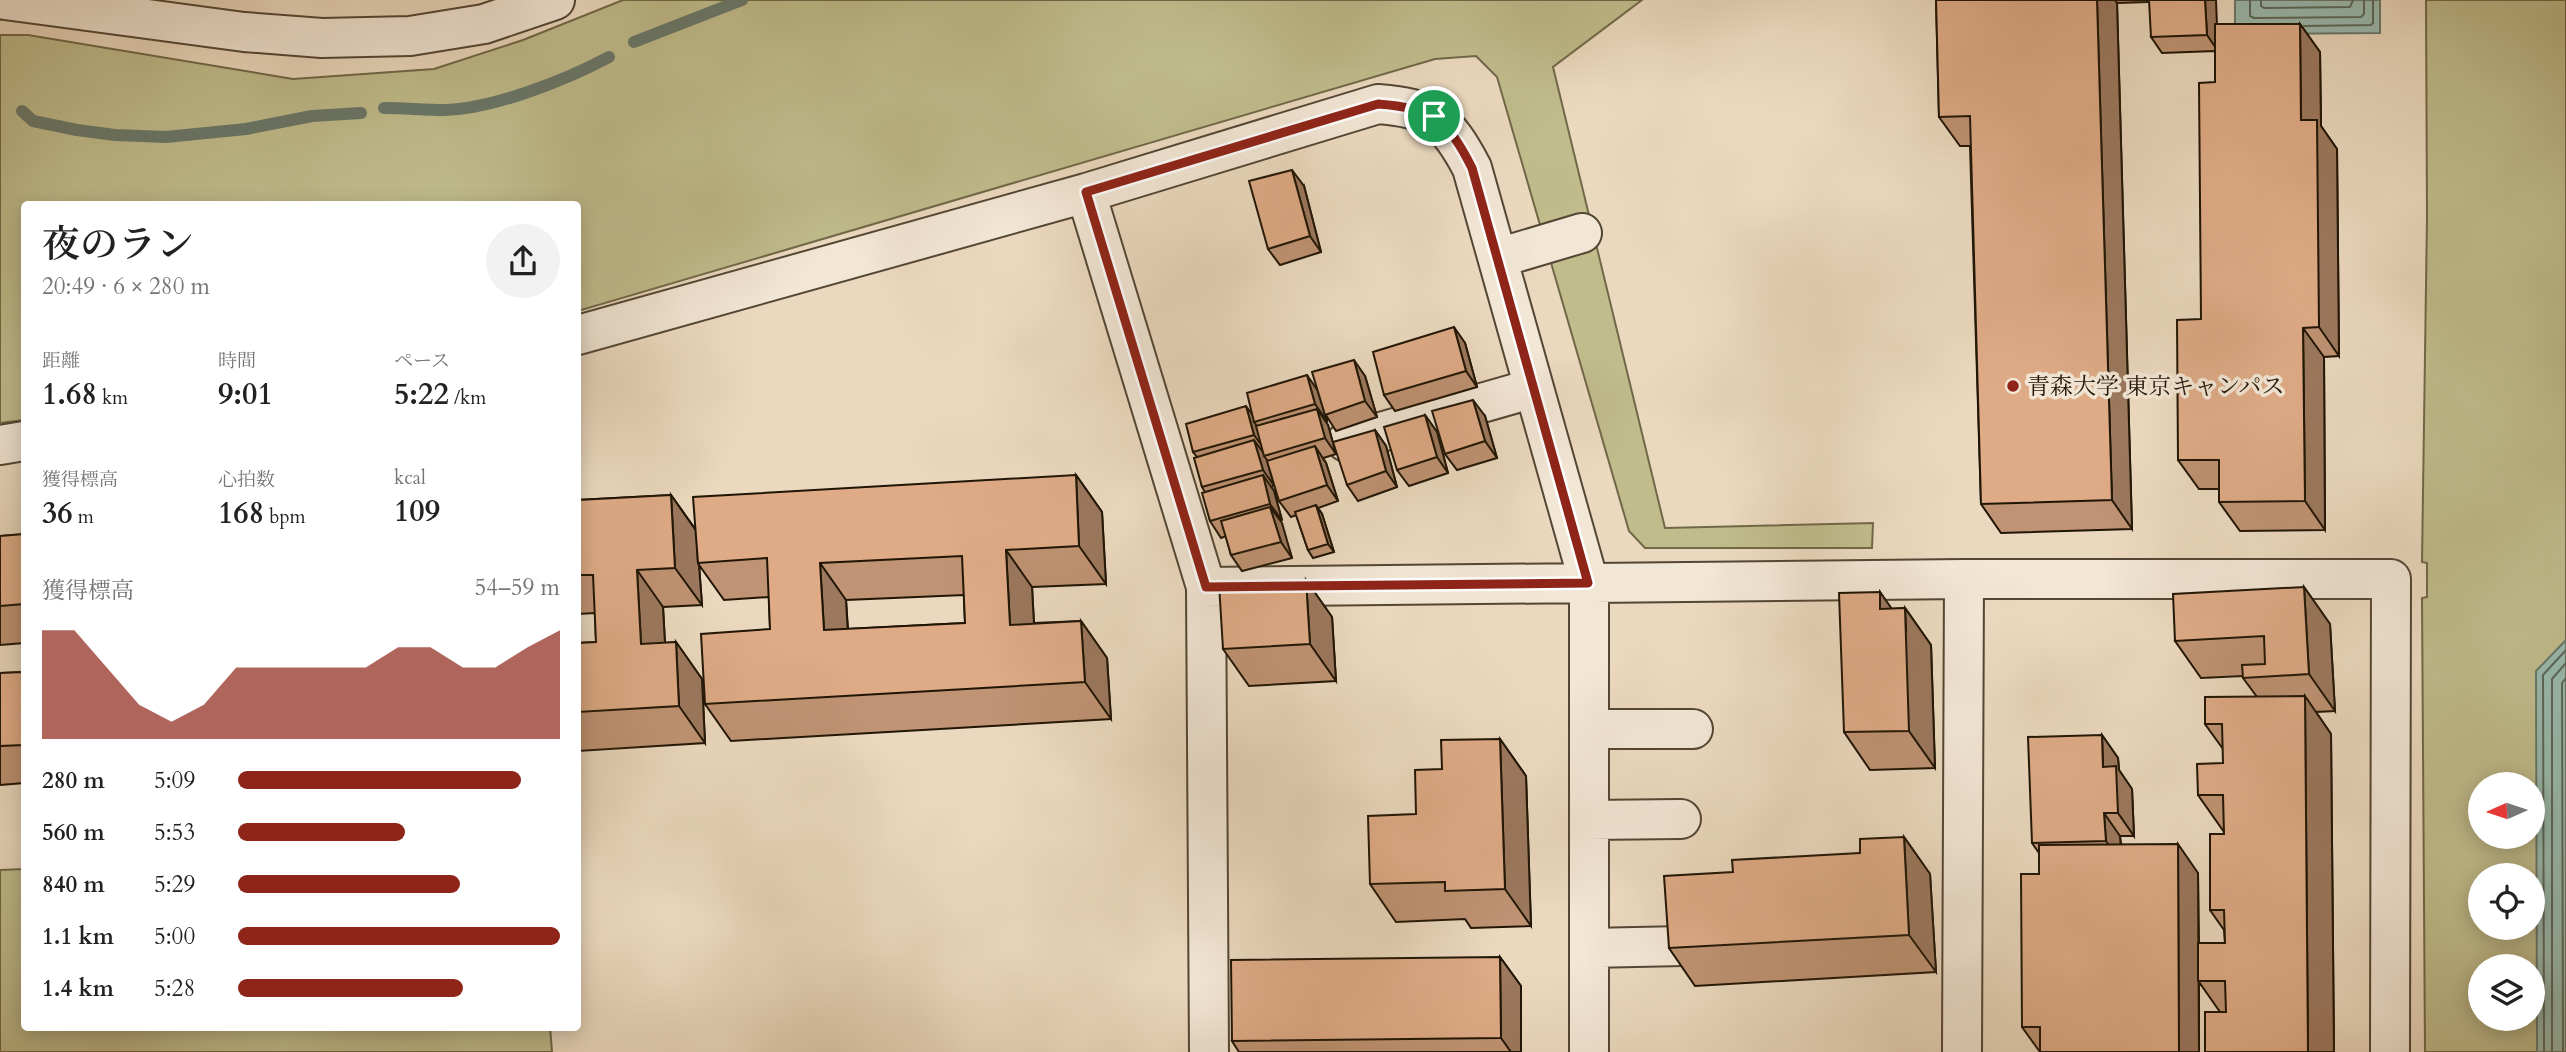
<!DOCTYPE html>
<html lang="ja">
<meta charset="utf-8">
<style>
body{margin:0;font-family:Cardo,"Noto Serif JP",serif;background:#f2f2f2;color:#222;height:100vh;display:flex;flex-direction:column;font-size:26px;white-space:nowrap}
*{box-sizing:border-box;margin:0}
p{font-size:23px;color:#767676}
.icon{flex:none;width:38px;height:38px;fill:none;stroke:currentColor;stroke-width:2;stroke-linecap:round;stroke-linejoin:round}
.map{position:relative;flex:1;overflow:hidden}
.panel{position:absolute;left:21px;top:201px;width:560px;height:830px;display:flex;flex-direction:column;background:#fff;border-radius:7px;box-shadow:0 4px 18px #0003}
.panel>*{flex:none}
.needle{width:46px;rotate:267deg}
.tools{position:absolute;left:2468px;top:772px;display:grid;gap:14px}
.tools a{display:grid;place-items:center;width:77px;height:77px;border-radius:50%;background:#fff;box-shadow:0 4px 18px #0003;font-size:35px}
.pin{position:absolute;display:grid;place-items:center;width:60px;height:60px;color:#fff;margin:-30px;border:4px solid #fff;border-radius:50%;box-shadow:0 2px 7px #0007}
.round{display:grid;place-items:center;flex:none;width:74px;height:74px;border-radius:37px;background:#f2f2f2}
.headline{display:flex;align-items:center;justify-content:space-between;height:119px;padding:0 21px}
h1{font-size:38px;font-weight:600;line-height:52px}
.figures{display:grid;grid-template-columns:repeat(3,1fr);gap:10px;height:119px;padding:7px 21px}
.figures div{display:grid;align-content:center}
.figures b{font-size:30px;font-weight:600}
.figures small{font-size:19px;font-weight:400}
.figures p{font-size:19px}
.chart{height:196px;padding:14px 21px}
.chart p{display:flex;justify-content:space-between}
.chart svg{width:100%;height:126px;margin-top:7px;fill:#8f2418;opacity:.7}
ul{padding:0 21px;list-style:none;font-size:23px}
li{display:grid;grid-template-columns:112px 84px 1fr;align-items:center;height:52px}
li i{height:18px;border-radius:9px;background:#8f2418}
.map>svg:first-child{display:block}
</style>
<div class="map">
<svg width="2566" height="1052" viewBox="0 0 2566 1052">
<rect width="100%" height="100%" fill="#ebd9bf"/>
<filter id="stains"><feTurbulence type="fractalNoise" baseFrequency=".00286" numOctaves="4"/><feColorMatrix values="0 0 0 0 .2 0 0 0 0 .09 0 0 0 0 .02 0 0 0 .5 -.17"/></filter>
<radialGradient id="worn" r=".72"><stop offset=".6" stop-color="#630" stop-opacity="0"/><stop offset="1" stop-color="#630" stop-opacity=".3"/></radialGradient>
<path fill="#c0bc8c" stroke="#706848" stroke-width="2" fill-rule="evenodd" d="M623,0h1019l-89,67 112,461 208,-5 -1,25h-227l-16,-17 -132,-454 -21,-21 -41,3 -857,252v-106h-554v215l-24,3v-388h28l265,44 141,-10 89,-29z
M2426,0h140v1052h-141l-3,-454 5,-1v-34l-5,-1 5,-345zM2480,784h52v52h-52zM2480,875h52v53h-52zM2480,966h52v52h-52z
M24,869v158h526l2,25h-552v-182z"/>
<path fill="#99baae" stroke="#69786a" stroke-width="2" d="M2235,0h145v33l-145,1z
M2566,640v412h-29l-1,-381z"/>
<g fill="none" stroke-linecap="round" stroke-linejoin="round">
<path stroke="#5c685a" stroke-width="2" d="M2250,0v16l4,2 107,-1 3,-3v-14
M2261,0v6l3,2 86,-1 3,-7
M2304,26l67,-1 2,-2v-23
M2544,1052l-1,-377 23,-25
M2552,1052v-373l14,-16
M2563,1052l-1,-369 4,-5"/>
<path stroke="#69786a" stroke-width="12" d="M634,42l108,-42
M384,108c20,0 40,2 60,2 49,-1 122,-30 165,-53
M22,111l11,10 44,9 38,5 51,2 80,-8 66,-13 49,-3"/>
<g stroke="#534634" stroke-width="42">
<path id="minor" d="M5,0l239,32 78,6 88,-2 74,-12 71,-24
M1086,193l120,394 3,465
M1498,258l84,-25
M578,335l508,-142 292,-89c54,4 69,16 94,64l117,415v469
M1346,442l188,-54
M0,445l24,-4
M1206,587l758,-8h427l-1,473
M1589,729h104
M1589,820l92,-1
M1589,948l94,-2
M1962,1052l2,-473"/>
</g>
<use href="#minor" stroke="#f2e6d5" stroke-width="38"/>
</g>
<path fill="#bf9373" stroke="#201505" stroke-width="2" fill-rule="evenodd" d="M1936,0h211v2l-30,1 15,526 -131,4 -20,-29 -11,-358h-10l-21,-29z
M2217,24h83l20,28 1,74 16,23 2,207 -15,1 1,173 -85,1 -21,-29v-13h-20l-21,-29 23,-141 14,-237v-31l-53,2 -11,-16z
M1304,186l17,66 -41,13 -12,-16z
M1465,343l12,44 -82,24 -11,-16z
M1365,376l12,41 -41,14 -12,-19 3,9h-2l3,4 8,29 -13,4 3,5 12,38 -20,7 4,6 12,38 -21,6 -5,-8 -12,-35 -5,2 -12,-16 -12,-41 7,26 -3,1 3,4 8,29 -2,1 12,37 -50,13 -11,-16 -5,-19 -5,2 -11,-17 -5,-29 -3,-5 -5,-30 -4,-5 59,-37 65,-25z
M1425,415l12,17 11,41 -39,13 -12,-16z
M1485,416l12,42 -40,12 -12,-16z
M1375,430l11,16 11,41 -39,14 -11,-16z
M1076,475l26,37 4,72 -74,3 2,36 47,-2 26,37 4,61 -380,22 -26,-37 65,-75 -1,-32 -45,3 -25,-35 3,40 -39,2 2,36 11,-1 26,37 3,64 -127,8v-108l18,-1 -1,-29 -17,1v-114l93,-5 25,35zM964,595l1,28 -117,6 -2,-29z
M24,534v109l-24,2v-109z
M1306,580l26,37 4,64 -87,5 -26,-37z
M2304,587l26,37 5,87 -19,1 15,22 3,318 -114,-40 -21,-30v70h-159l-18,-25 17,-153v-21l-7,-10 70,-108 16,23 1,12 13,19 2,47h-14l1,8 77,29 1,70h26l-1,-13 -14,-20 14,-78 -26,-37 25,-32v-14l-18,-25 52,-27 -14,-19v-2l-42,2 -26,-37z
M1880,592l11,17 14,-1 26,37 4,123 -65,2 -26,-38z
M24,672v111l-24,2v-112z
M1500,739l26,37 5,150 -60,2 -6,-9 -69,3 -26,-38 46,-70 26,-45z
M1904,837l26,37 6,98 -241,14 -26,-38 64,-76 127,-19z
M1500,957l21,29v66h-282l-7,-11z"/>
<path fill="#9b785e" stroke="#201505" stroke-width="2" d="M2097,0h18l2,3 15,526 -20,-29z
M2205,0h11l2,51 -11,-16z
M2300,24l20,28 1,74 16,23 2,207 -20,-29 -18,-207z
M1292,170l12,16 17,66 -11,-16z
M1454,327l11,16 12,44 -11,-16z
M2303,328l21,29 1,173 -20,-29z
M1354,360l11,16 12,41 -12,-16z
M1307,375l11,16 9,30 -12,-17z
M1473,400l12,16 12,42 -12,-17z
M1246,406l11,15 -3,1 6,8 6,21 -12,-16z
M1317,409l11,16 8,29 -11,-16z
M1425,415l12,17 11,41 -11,-16z
M1375,430l11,16 11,41 -11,-16z
M1254,440l11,15 -1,1 3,4 7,26 -11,-16z
M1315,446l11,17 12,38 -11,-16z
M1076,475l26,37 4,72 -27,-38z
M1263,475l11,16 8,29 -12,-16z
M671,495l26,37 1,31 1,2 3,40 -27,-37z
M1316,505l6,9 12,38 -6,-8z
M1270,507l12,16 10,35 -11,-16z
M1006,550l26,37 4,75 -26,-37z
M820,563l26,37 4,68 -26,-38z
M637,570l26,37 4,74 -26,-37z
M1306,580l26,37 4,64 -26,-37z
M2304,587l26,37 5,87 -26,-37z
M1880,592l26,37 -1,-21 26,37 4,123 -26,-37 -29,-122z
M1081,621l26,37 4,61 -26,-37z
M676,642l26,37 3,64 -26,-37z
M2305,696l26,38 3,318h-26z
M2102,735l16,23 1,12 13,19 2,47 -16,-23 -15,-46z
M1500,739l26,37 5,150 -26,-37z
M2104,813l16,23 2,28 -16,-23z
M1904,837l26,37 6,98 -27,-37z
M2178,844l20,29 1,179h-20z
M1500,957l21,29v66h-10l-10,-14z"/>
<path fill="#deab86" stroke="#201505" stroke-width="2" fill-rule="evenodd" d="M1936,0h161l15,500 -131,4 -11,-388 -31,1z
M2149,0h56l2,35 -56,2z
M2215,24h85l1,96h16l2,207 -16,1 2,173 -86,1v-42h-41l-1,-140 24,-1 -2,-236 16,-1z
M1292,170l18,66 -42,13 -19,-68z
M1454,327l12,44 -82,24 -11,-43z
M1354,360l11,41 -40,14 -13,-43z
M1307,375l8,29 -61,18 -7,-29z
M1473,400l12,41 -40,13 -13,-43z
M1246,406l8,29 -61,17 -7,-28z
M1317,409l8,29 -61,18 -8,-30z
M1425,415l12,42 -40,13 -13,-43z
M1375,430l11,41 -39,14 -14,-43z
M1254,440l9,30 -61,17 -8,-29z
M1315,446l12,39 -48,16 -12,-40z
M1076,475l3,71 -73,4 4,75 71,-4 4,61 -380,22 -4,-70 69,-5 -3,-71 -69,5 -5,-66zM962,556l3,67 -141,7 -4,-67z
M1263,475l7,29 -60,17 -8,-28z
M671,495l4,73 -38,2 4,74 35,-2 3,64 -101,6v-69l18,-1 -3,-67h-15v-75z
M1316,505l12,39 -20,6 -13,-38z
M1270,507l11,35 -50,13 -10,-34z
M24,534v70l-24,2v-70z
M1306,580l4,64 -87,5 -4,-65z
M2304,587l5,87 -66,4 -1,-13 23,-1 -1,-28 -89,5 -2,-47z
M1880,592v17l25,-1 4,123 -65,1 -5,-139z
M24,672v73l-24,1v-73z
M2305,696l3,356h-103v-40h21l-1,-31h-27v-38h27l-1,-33h-14v-76h14l-1,-39h-25l-1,-31 26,-1 -1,-39h-17v-27z
M2102,735l1,32 13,-1 2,47h-14l2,28 -74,2 -4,-106z
M1500,739l5,150 -60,2v-9l-75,2 -2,-68 48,-2 -1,-44 27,-1 -1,-29z
M1904,837l5,98 -240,13 -5,-72 69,-4 -1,-12 128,-7v-14z
M2178,844l1,208h-139v-25h-18l-1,-153h18v-29z
M1500,957l1,81 -269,3 -1,-81z"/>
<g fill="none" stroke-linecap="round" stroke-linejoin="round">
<g stroke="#fff" stroke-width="14">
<path id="route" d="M1378,104c54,4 70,16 94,64l116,415 -382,4 -120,-395z"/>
</g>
<use href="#route" stroke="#8f2418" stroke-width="9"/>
</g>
<circle fill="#8f2418" stroke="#f2e6d5" stroke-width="2.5" cx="2013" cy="386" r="7"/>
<g text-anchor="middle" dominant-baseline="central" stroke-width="7" stroke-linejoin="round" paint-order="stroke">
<g font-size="23" fill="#201505" stroke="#f2e6d5" text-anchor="start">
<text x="2027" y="386">青森大学 東京キャンパス</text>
</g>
</g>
<rect width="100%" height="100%" filter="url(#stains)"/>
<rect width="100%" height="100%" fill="url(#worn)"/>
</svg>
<div class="tools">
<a><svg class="needle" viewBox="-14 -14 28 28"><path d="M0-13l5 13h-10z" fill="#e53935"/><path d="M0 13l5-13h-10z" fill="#767676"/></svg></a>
<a><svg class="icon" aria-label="locate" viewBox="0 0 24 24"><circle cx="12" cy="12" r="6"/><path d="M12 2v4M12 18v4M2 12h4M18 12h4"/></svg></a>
<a><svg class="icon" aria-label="layers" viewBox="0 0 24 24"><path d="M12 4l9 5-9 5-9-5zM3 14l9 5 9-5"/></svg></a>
</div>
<div class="pin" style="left:1434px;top:116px;background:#1e9e55"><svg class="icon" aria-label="arrive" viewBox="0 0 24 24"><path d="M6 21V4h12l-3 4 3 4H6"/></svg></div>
<section class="panel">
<div class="headline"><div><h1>夜のラン</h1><p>20:49 · 6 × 280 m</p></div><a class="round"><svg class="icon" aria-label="share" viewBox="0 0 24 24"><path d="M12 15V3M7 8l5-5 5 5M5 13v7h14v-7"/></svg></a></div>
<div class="figures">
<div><p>距離</p><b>1.68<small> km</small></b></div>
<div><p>時間</p><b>9:01</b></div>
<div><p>ペース</p><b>5:22<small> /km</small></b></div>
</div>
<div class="figures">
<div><p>獲得標高</p><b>36<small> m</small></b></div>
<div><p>心拍数</p><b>168<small> bpm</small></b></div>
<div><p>kcal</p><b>109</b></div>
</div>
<div class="chart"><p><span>獲得標高</span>54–59 m</p>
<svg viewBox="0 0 160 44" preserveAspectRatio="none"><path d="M0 44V6L10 6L20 19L30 32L40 38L50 32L60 19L70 19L80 19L90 19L100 19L110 12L120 12L130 19L140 19L150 12L160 6V44z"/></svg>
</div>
<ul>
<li><b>280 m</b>5:09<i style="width:88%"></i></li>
<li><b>560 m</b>5:53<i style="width:52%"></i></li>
<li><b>840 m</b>5:29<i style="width:69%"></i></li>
<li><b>1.1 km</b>5:00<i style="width:100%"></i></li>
<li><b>1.4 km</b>5:28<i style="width:70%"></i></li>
</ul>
</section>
</div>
